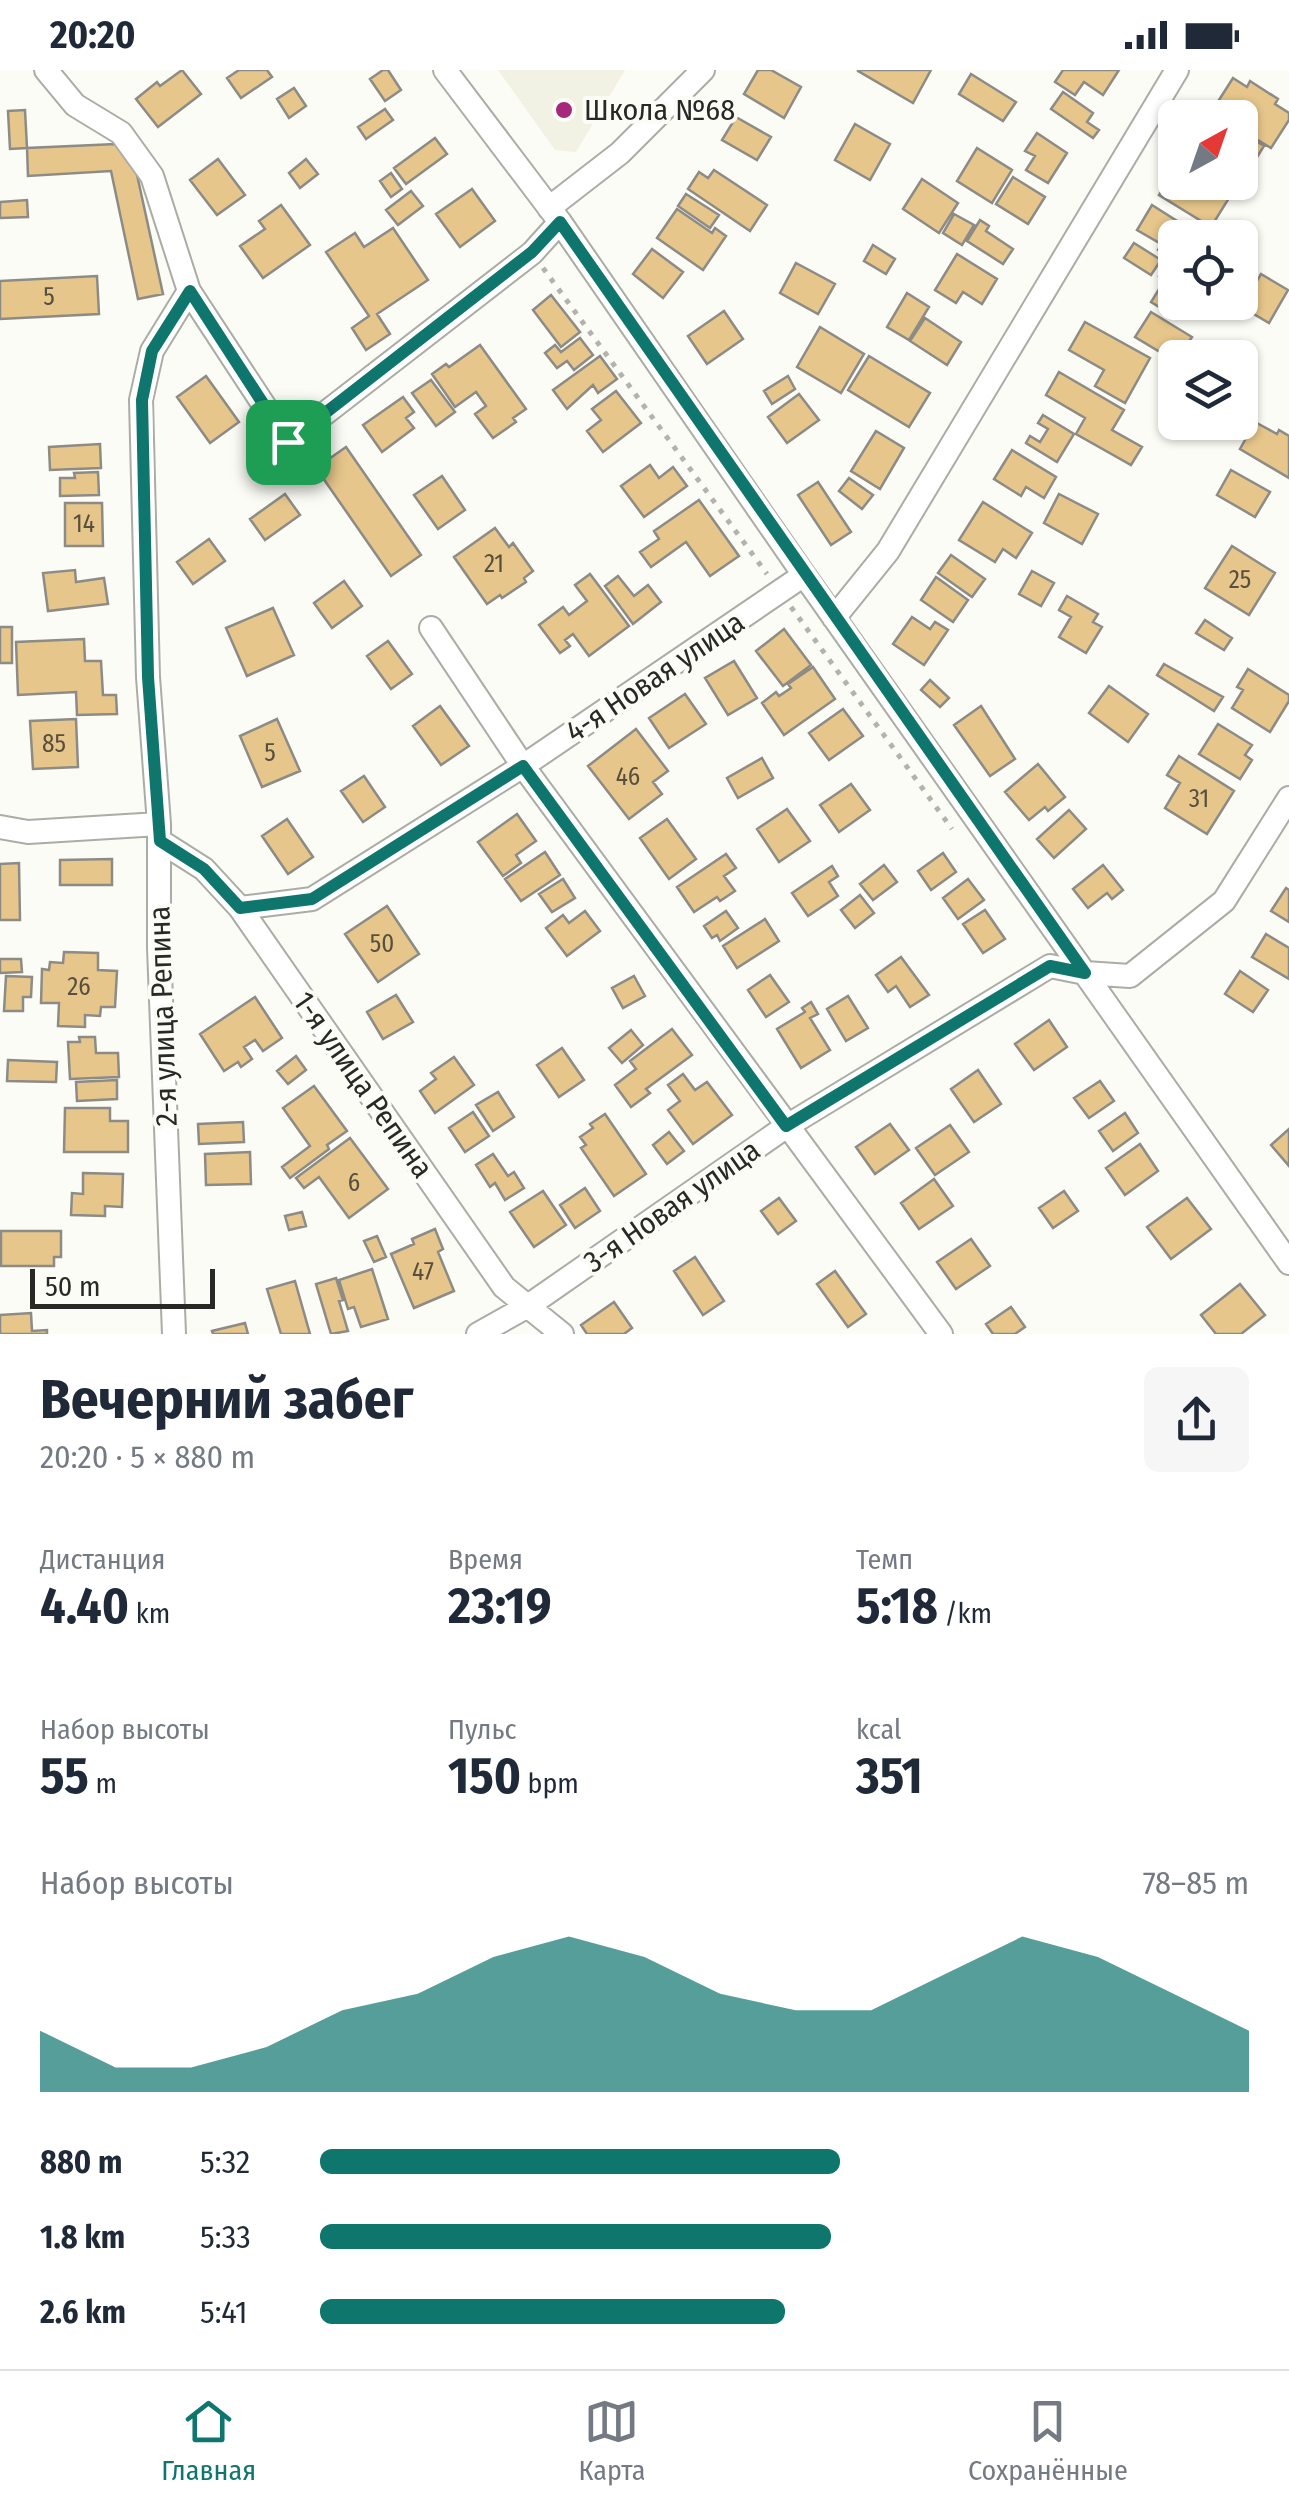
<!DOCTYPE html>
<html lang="ru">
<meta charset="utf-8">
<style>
body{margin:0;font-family:"Fira Sans Condensed",sans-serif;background:#f6f6f7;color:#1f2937;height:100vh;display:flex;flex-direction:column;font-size:38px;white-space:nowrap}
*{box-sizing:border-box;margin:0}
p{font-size:32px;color:#747a83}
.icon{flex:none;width:55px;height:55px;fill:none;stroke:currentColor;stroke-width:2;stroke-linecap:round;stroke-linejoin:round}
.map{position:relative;height:1264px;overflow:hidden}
.details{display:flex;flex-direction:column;background:#fff;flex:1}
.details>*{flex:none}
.needle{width:65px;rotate:40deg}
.tools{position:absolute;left:1158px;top:30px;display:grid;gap:20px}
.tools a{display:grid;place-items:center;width:100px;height:100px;border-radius:15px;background:#fff;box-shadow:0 2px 8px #0004;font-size:50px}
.scale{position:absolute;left:30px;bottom:25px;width:185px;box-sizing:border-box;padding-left:10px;border:5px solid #282826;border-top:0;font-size:28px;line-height:35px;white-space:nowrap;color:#282826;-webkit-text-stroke:8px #fcfcf6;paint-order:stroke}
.pin{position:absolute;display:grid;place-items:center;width:85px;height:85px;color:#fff;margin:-42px;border-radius:20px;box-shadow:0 5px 15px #0006}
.round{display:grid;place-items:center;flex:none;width:105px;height:105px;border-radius:15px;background:#f6f6f7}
.overview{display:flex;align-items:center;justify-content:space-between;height:170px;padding:0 40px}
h1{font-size:55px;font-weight:700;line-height:75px}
.figures{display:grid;grid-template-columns:repeat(3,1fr);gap:15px;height:170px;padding:10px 40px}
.figures div{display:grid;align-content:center}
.figures b{font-size:50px;font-weight:700}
.figures small{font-size:28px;font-weight:400}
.figures p{font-size:28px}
.chart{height:280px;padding:20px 40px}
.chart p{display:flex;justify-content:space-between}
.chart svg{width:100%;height:180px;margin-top:10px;fill:#0f766e;opacity:.7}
ul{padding:0 40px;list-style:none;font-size:32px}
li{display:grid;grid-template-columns:160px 120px 1fr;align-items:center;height:75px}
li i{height:25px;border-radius:12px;background:#0f766e}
.status{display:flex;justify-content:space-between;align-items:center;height:70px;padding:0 50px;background:#fff;direction:ltr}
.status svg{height:28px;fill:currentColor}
.tab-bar{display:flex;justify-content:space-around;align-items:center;height:140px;border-top:2px solid #e0e1e3;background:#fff;font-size:28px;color:#747a83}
.tab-bar a{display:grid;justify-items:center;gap:5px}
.tab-bar .current{color:#0f766e}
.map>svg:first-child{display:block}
</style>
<div class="status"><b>20:20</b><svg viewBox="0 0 49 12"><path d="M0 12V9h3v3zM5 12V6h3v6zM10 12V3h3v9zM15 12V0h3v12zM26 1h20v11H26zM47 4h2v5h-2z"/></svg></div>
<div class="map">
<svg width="1289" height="1264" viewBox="0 0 1289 1264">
<rect width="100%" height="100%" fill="#fcfcf6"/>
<path fill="#f1f1e4" d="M498,0h127l-49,82 -21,-2z"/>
<path fill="#e6c68b" stroke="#8d8b86" stroke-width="2.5" d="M182,0l19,24 -43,33 -22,-28 21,-17 3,4z
M239,0h28l5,7 -31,21 -14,-20z
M383,0h5l13,20 -16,11 -15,-22z
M758,0h13l30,17 -17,31 -40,-24z
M931,0l-18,33 -55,-32v-1z
M1063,0h56l-16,25 -19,-13 -9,13 -20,-13z
M971,4l45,28 -13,19 -44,-27z
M1233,8l14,9 3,-6 28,18 -3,5 14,9v7l-18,28 -31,-19v-11h-18l-10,-7z
M294,18l12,18 -17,12 -12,-19z
M1063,22l30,21 -6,9 12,8 -6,8 -42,-29z
M385,39l8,11 -27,19 -8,-12z
M25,40l2,38 -17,1 -2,-38z
M736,47l35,20 -14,23 -35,-20z
M855,54l35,20 -20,36 -35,-20z
M1240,61l24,15 -26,42 -9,-6h11z
M1037,63l30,20 -19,30 -22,-13 9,-14 -10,-5z
M435,68l12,16 -41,30 -12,-16z
M116,74l20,26 27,124 -25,5 -27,-128 -83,5 -1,-28z
M977,78l35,22 -20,33 -35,-22z
M218,89l27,36 -28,20 -27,-35z
M306,89l12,15 -18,14 -11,-15z
M1175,99v13h46l13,8 -23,37 -52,-32z
M714,100l53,35 -17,26 -62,-42 11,-17 9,6z
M391,103l11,16 -11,8 -11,-16z
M1013,107l32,20 -17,27 -32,-20z
M922,109l36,24 -19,30 -36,-24z
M472,119l23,32 -35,26 -24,-33z
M411,121l12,15 -25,19 -12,-15z
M686,124l33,21 -9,13 -32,-22z
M27,130l1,17 -28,1v-16z
M281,135l29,40 -47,33 -23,-32 25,-17 -6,-8z
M1152,135l36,23 -6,10h-7v11l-5,8 -12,-7 3,-6 -24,-14z
M677,139l35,24 3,-5 11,8 -23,34 -46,-32z
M954,144l20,11 -12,20 -19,-12z
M980,150l9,6 -3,5 27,18 -10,15 -36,-23z
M393,158l35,52 -51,34 13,20 -24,16 -14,-22 17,-12 -43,-64 29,-19 9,14z
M1134,173l27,17 -10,15 -27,-17z
M873,175l22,14 -9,15 -22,-13z
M652,179l31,23 -20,26 -30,-24z
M957,184l40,25 -15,25 -19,-12 -7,11 -21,-13z
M796,193l39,21 -17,30 -38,-21z
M1167,194l8,6v16l-16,-10z
M1261,204l27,16 -19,33 -27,-16z
M97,206l2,38 -99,5v-38z
M1161,216l14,8v8h8l-9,14 -23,-14z
M907,223l22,14 -20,33 -22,-13z
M551,225l29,37 -19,15 -28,-37z
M724,241l19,28 -36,25 -19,-28z
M1151,242l41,25 -17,24 -40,-24z
M925,248l36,24 -14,23 -37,-24z
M1085,252l65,36 -25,45 -30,-17 9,-16 -35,-20z
M820,257l44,27 -23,39 -44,-26z
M580,268l13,17 -19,15 -7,-9 -10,7 -12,-15 10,-8 6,7z
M480,275l46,64 -13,9 3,4 -23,16 -18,-24 11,-8 -10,-14 -21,15 -23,-33 14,-10 3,3z
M600,286l17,23 -19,14 -5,-8 -26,24 -14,-19z
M869,286l61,37 -21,34 -61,-37z
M1059,302l65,38 -12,20 30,17 -11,18 -55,-31 9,-16 -39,-23z
M206,306l33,46 -29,21 -33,-46z
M788,306l7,13 -23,15 -8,-13z
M431,310l24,32 -19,14 -24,-33z
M616,321l25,32 -38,29 -16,-21 14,-11 -9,-11z
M799,324l20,26 -32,23 -19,-26z
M403,327l11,15 -8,6 8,10 -32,24 -19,-27z
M1172,335l3,2v15h9l-4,8 -17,-10z
M1043,345l31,19 -17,28 -31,-19 4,-7 10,6 8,-13 -10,-6z
M1255,352l22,12 2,-4 10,6v42l-49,-29z
M876,361l28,17 -24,41 -29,-18z
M100,374l1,24 -51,2 -1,-23z
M346,377l75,108 -30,21 -75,-108z
M1012,380l44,27 -12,21 -18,-11 -5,9 -27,-17z
M650,395l9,13 14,-11 14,19 -43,31 -23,-31z
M1231,400l39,22 -15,25 -38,-22z
M98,402l1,23 -39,1v-18h15l-1,-5z
M442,406l23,34 -27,19 -24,-34z
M849,408l24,17 -11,14 -23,-18z
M818,412l33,50 -20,13 -33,-50z
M285,424l15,21 -35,25 -15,-21z
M1059,424l39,20 -16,30 -38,-21z
M699,430l40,56 -29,20 -24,-34 -35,25 -11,-15 19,-13 -5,-8z
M983,432l49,31 -16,25 -13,-9 -8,13 -36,-22z
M65,433h37l1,43h-38z
M495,458l14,19 4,-4 20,28 -9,7 2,4 -24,16 -2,-3 -13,9 -33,-47z
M209,469l16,22 -32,23 -16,-22z
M1232,476l43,27 -26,42 -44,-27z
M951,485l34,24 -13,18 -34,-24z
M75,500l1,12 28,-4 4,26 -60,7 -5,-38z
M1032,501l22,12 -13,23 -22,-12z
M590,504l39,52 -40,30 -16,-22 -8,6 5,6 -10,7 -21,-28 24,-18 6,8 18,-14 -12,-16z
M618,506l16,20 14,-11 13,17 -28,22 -28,-38z
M936,507l32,23 -15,22 -32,-22z
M344,511l18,25 -30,22 -18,-25z
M1067,526l31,18 -5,8 9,5 -16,26 -27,-16 12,-20 -12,-7z
M273,538l21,47 -47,21 -21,-48z
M912,547l18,12 5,-7 13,8 -24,35 -31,-21z
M1205,550l27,18 -8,12 -28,-17z
M0,557h12v36h-12z
M784,559l27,36 -28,21 -27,-35z
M84,569l1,22h16l2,34h13l1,19 -40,1 -1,-23 -58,3 -2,-53z
M388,571l24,33 -21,15 -24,-33z
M734,591l23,37 -29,17 -23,-37z
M1164,594l59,33 -9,14 -57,-36z
M813,597l22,32 -51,36 -22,-32 14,-11 3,4 12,-8 -3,-4z
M1248,599l41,26v6l-19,31 -38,-24 11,-18 -6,-3z
M930,610l19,18 -9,9 -19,-17z
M1109,616l39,28 -20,28 -39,-29z
M685,624l21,30 -37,24 -20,-30z
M440,636l29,40 -28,19 -28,-39z
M981,636l34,53 -25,17 -36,-51z
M843,639l20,27 -34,24 -20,-27z
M76,649l2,48 -45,2 -3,-48z
M277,649l23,52 -38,16 -22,-51z
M1218,654l34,21 -7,10 7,5 -12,19 -41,-25z
M636,659l32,42 -15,11 9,12 -33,25 -41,-53z
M1179,686l55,35 -27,43 -42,-26 15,-25 -13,-8z
M762,688l11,20 -35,20 -11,-20z
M1038,694l27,33 -17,14 -3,-4 -16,13 -24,-28z
M364,706l21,31 -22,15 -22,-31z
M851,714l19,26 -31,22 -19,-27z
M787,739l23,32 -31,21 -22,-33z
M1069,740l17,19 -32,29 -17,-19z
M517,744l19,27 -20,14 5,8 -18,13 -25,-34z
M287,749l26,38 -25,17 -26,-38z
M667,749l29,40 -27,20 -29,-41z
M545,782l15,23 -39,26 -16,-22z
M943,783l13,19 -25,18 -13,-19z
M726,784l10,14 -12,8 11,15 -15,10 -3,-4 -23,15 -17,-25z
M112,789v26h-52v-25z
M19,793l1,57h-20v-56z
M884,795l13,17 -24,18 -13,-16z
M1103,795l20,25 -11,9 -5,-6 -19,15 -15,-19z
M832,796l6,10 -9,6 9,14 -30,20 -16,-23z
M563,809l12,19 -23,14 -13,-18z
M968,809l16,21 -26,19 -15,-21z
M1286,818l3,2v32l-18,-11z
M860,825l14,18 -19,15 -14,-18z
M387,836l32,48 -41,28 -33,-48z
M985,840l20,29 -22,14 -20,-29z
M585,841l15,20 -33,25 -21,-28 17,-13 6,8z
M726,841l12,17 -18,13 -3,-6 -5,3 -8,-12z
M765,849l14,22 -42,27 -14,-22z
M1266,864l23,14v31l-37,-22z
M64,882l34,1v17l19,1 -2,36h-14l-1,9 -15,-1v12l-27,-1 1,-23h-18l1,-34 7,1 1,-8 13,1z
M901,887l28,38 -19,12 -14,-21 -8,6 -12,-17z
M0,889h21l1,13 -22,1z
M1240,901l28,19 -15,22 -28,-18z
M770,905l19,27 -23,15 -18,-27z
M6,906l26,1 -1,20h-8v14h-19z
M634,906l11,20 -22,12 -11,-20z
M396,925l17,27 -30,17 -16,-27z
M848,926l20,32 -22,13 -19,-32z
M255,927l27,41 -19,13 -8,-11 -11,7 8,12 -11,8 -3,-5 -14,9 -24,-37z
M811,932l7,12 -8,4 20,32 -29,18 -24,-39 28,-17 -3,-4z
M1049,950l18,27 -33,23 -19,-26z
M672,959l20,26 -46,34 4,4 -19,14 -16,-22 21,-16 -6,-8z
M631,960l12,15 -21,18 -13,-15z
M79,967h16l1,16h22l1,24 -49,2 -2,-37h12z
M562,978l22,32 -25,17 -22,-32z
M296,986l10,14 -18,14 -11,-13z
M454,987l20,28 -39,28 -15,-22 16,-12 -5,-6z
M8,990l49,2 -1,20 -49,-1z
M978,1000l23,34 -27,18 -23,-33z
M683,1004l12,16 12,-8 25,33 -39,29 -25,-34 12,-9 -12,-16z
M117,1010v19l-40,2 -1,-19z
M1100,1011l14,20 -25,17 -15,-20z
M314,1016l33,45 -20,14 2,4 -39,29 -8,-11 28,-21 -27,-38z
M498,1022l16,25 -21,14 -17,-26z
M65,1038h45v13h18v31h-64z
M473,1042l16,24 -24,16 -16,-24z
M1125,1043l13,20 -25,18 -14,-20z
M605,1044l41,60 -32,22 -33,-48 5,-3 -6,-8 13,-9 -3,-4z
M243,1052l1,20 -45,2 -1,-20z
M890,1054l19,26 -34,24 -19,-27z
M950,1055l19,27 -34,23 -19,-27z
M1289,1059v37l-18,-21z
M669,1062l15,19 -17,13 -14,-19z
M350,1068l38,51 -39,29 -30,-41 -15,11 -8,-10z
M1140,1074l18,27 -33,24 -19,-27z
M250,1082l1,32 -45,1 -1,-31z
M493,1084l15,22 6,-4 10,16 -19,12 -10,-17 -5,4 -14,-22z
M83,1103l40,1 -1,33 -17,-1v10l-34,-1 1,-22 11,1z
M934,1109l19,27 -34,23 -18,-26z
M585,1118l15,23 -25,17 -15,-23z
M543,1121l23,34 -32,22 -24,-35z
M1064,1121l14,20 -25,17 -14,-20z
M779,1128l17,23 -18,13 -17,-23z
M1187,1128l24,31 -40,30 -24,-32z
M302,1142l4,14 -17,4 -4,-14z
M435,1159l8,20 -5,3 16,39 -40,17 -23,-54 23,-10 -2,-5z
M1,1161h60v26h-7v9h-53z
M377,1166l9,21 -12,5 -10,-21z
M971,1169l19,27 -34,23 -19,-27z
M695,1187l29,44 -21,14 -29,-44z
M372,1199l16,50 -27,8 -7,-20 -6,2 -9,-29z
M835,1201l31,43 -18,13 -31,-43z
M336,1208l7,22 -4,1 9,30 -17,3 -15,-50z
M295,1211l15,53h-29l-14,-45z
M1240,1214l25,31 -24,19h-25l-15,-19z
M614,1232l18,26 -8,6h-37l-6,-9z
M1011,1237l14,20 -10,7h-22l-7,-10z
M31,1243l1,18 15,-1v4h-47v-19z
M245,1253l3,11h-35l-1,-3z"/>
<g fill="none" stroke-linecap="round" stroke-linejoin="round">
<g stroke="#acaca7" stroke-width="26">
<path id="street" d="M46,0l29,35 46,28 31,43 37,115 99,151 244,-189 28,-31
M445,0l115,152 244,353 485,688
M549,138l71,-55 83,-83
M834,548l54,-67 289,-481
M431,558l92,138 418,568
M0,757l28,5 131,-8
M160,771l44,28 36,39 264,379 58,47
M240,838l72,-9 211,-133 281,-191
M174,1264l-15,-386v-124l-11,-147 -7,-277 11,-49 37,-60
M478,1264l50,-28 259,-180 263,-160 35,7 45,3 94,-75 65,-103"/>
</g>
<path stroke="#b3b3ae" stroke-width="5" stroke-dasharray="5 8" stroke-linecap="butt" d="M543,198l224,306
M791,537l161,222"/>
<use href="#street" stroke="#fff" stroke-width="22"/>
</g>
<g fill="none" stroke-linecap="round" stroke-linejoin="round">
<g stroke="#fff" stroke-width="20">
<path id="route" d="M560,152l525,751 -35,-7 -264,160 -263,-360 -211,133 -72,9 -36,-39 -44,-28 -12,-164 -6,-277 10,-49 38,-60 98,151 244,-190z"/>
</g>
<use href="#route" stroke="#0f766e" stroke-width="12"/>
</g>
<circle fill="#a5287b" stroke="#fcfcf6" stroke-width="4" cx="564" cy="40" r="10"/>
<g text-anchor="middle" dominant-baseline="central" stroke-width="8" stroke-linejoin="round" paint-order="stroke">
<g font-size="25" fill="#58503f">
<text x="49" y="227">5</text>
<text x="84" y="454">14</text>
<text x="494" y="494">21</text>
<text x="1240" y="510">25</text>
<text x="54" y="674">85</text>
<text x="270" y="683">5</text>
<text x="628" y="707">46</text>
<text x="1199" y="729">31</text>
<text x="382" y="874">50</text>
<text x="79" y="917">26</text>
<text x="354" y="1113">6</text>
<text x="423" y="1202">47</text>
</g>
<g font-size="30" fill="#282826" stroke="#fcfcf6" text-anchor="start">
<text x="584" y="40">Школа №68</text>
</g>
<g font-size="30" fill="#282826" stroke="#fcfcf6">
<text transform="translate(655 607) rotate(-34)">4-я Новая улица</text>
<text transform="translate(163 946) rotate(-92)">2-я улица Репина</text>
<text transform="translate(363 1015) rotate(55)">1-я улица Репина</text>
<text transform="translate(672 1136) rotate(-35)">3-я Новая улица</text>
</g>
</g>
</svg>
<div class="tools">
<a><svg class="needle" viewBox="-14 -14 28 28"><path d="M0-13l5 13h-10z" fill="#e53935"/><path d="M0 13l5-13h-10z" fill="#747a83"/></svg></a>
<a><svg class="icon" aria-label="locate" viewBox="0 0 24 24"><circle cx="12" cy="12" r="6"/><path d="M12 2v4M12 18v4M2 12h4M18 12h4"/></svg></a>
<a><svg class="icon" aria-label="layers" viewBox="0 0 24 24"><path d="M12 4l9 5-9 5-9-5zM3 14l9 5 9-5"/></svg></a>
</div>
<div class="scale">50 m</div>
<div class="pin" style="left:288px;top:372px;background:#1e9e55"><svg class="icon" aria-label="arrive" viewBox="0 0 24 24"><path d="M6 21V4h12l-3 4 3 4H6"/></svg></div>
</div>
<section class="details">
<div class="overview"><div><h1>Вечерний забег</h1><p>20:20 · 5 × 880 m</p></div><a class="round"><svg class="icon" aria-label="share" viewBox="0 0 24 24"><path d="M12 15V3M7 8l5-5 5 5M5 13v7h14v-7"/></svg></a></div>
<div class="figures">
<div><p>Дистанция</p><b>4.40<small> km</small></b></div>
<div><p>Время</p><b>23:19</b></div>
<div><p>Темп</p><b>5:18<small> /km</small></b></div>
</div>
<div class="figures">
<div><p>Набор высоты</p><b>55<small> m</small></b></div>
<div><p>Пульс</p><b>150<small> bpm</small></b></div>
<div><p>kcal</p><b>351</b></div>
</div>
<div class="chart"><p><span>Набор высоты</span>78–85 m</p>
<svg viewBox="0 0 160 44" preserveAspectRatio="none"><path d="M0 44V29L10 38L20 38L30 33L40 24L50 20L60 11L70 6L80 11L90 20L100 24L110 24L120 15L130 6L140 11L150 20L160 29V44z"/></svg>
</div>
<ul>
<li><b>880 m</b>5:32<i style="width:56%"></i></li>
<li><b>1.8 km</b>5:33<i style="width:55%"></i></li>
<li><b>2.6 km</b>5:41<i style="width:50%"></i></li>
</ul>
</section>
<nav class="tab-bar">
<a class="current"><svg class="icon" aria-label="home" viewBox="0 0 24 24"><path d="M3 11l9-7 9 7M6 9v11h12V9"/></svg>Главная</a>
<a><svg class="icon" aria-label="map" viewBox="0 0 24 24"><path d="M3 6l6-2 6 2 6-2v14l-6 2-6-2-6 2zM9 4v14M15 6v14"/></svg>Карта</a>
<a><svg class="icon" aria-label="saved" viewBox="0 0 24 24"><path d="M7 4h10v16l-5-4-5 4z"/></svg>Сохранённые</a>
</nav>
